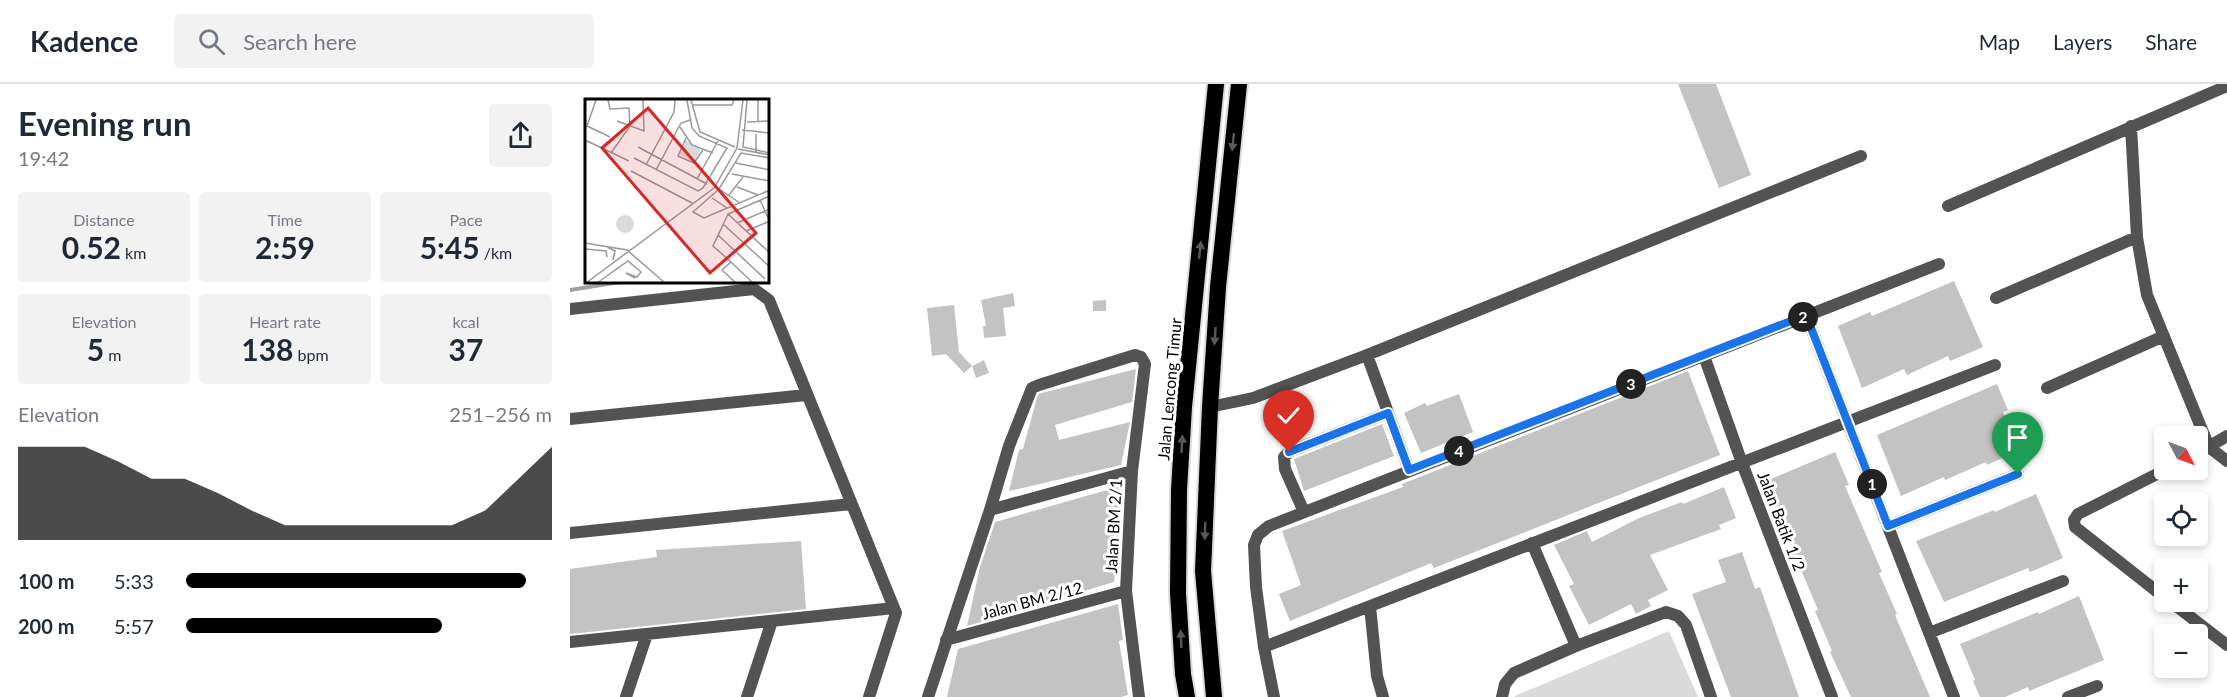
<!DOCTYPE html>
<meta charset="utf-8">
<style>
body{margin:0;font-family:Lato,sans-serif;background:#f2f2f3;color:#1f2937;height:100vh;display:flex;flex-direction:column;font-size:22px;white-space:nowrap}
*{box-sizing:border-box;margin:0}
p{font-size:20px;color:#747a83}
.icon{flex:none;width:33px;height:33px;fill:none;stroke:currentColor;stroke-width:2;stroke-linecap:round;stroke-linejoin:round}
.map{position:relative;flex:1;overflow:hidden}
.drawer{display:flex;flex-direction:column;background:#fff;width:570px}
.drawer>*{flex:none}
.needle{width:39px;rotate:131deg}
.fabs{position:absolute;left:1584px;top:342px;display:grid;gap:12px}
.fabs a{display:grid;place-items:center;width:54px;height:54px;border-radius:6px;background:#fff;box-shadow:0 3px 9px #0003;font-size:30px}
.pin{position:absolute;display:grid;place-items:center;width:51px;height:51px;color:#fff;margin:-62px -26px;border-radius:50% 50% 50% 0;rotate:-45deg;box-shadow:0 0 6px #0007}
.pin .icon{rotate:45deg}
.km{position:absolute;width:30px;height:30px;margin:-15px;border-radius:50%;background:#222;color:#fff;font-size:16px;line-height:30px;text-align:center}
.round{display:grid;place-items:center;flex:none;width:63px;height:63px;border-radius:6px;background:#f2f2f3}
.head{display:flex;align-items:center;justify-content:space-between;height:102px;padding:0 18px}
h1{font-size:33px;font-weight:700;line-height:45px}
.figures{display:grid;grid-template-columns:repeat(3,1fr);gap:9px;height:102px;padding:6px 18px}
.figures div{display:grid;align-content:center;border-radius:6px;background:#f2f2f3;text-align:center}
.figures b{font-size:30px;font-weight:700}
.figures small{font-size:16px;font-weight:400}
.figures p{font-size:16px}
.chart{height:168px;padding:12px 18px}
.chart p{display:flex;justify-content:space-between}
.chart svg{width:100%;height:108px;margin-top:6px;fill:#000;opacity:.7}
ul{padding:0 18px;list-style:none;font-size:20px}
li{display:grid;grid-template-columns:96px 72px 1fr;align-items:center;height:45px}
li i{height:15px;border-radius:8px;background:#000}
header{display:flex;align-items:center;gap:36px;box-sizing:border-box;height:84px;padding:0 30px;background:#fff;border-bottom:2px solid #e0e1e3}
header strong{font-size:28px}
nav{display:flex;gap:33px;margin-inline-start:auto;font-size:21px}
.search{width:420px;height:54px;background:#f2f2f3;display:flex;align-items:center;gap:15px;box-sizing:border-box;padding:0 21px;border-radius:6px;color:#747a83;font-size:22px}
main{display:flex;flex:1;min-height:0}
.map>svg:first-child{display:block}
</style>
<header>
<strong>Kadence</strong>
<div class="search"><svg class="icon" aria-label="search" viewBox="0 0 24 24"><circle cx="10" cy="10" r="6"/><path d="M15 15l6 6"/></svg>Search here</div>
<nav><a>Map</a><a>Layers</a><a>Share</a></nav>
</header>
<main>
<section class="drawer">
<div class="head"><div><h1>Evening run</h1><p>19:42</p></div><a class="round"><svg class="icon" aria-label="share" viewBox="0 0 24 24"><path d="M12 15V3M7 8l5-5 5 5M5 13v7h14v-7"/></svg></a></div>
<div class="figures">
<div><p>Distance</p><b>0.52<small> km</small></b></div>
<div><p>Time</p><b>2:59</b></div>
<div><p>Pace</p><b>5:45<small> /km</small></b></div>
</div>
<div class="figures">
<div><p>Elevation</p><b>5<small> m</small></b></div>
<div><p>Heart rate</p><b>138<small> bpm</small></b></div>
<div><p>kcal</p><b>37</b></div>
</div>
<div class="chart"><p><span>Elevation</span>251–256 m</p>
<svg viewBox="0 0 160 44" preserveAspectRatio="none"><path d="M0 44V6L10 6L20 6L30 12L40 19L50 19L60 25L70 32L80 38L90 38L100 38L110 38L120 38L130 38L140 32L150 19L160 6V44z"/></svg>
</div>
<ul>
<li><b>100 m</b>5:33<i style="width:93%"></i></li>
<li><b>200 m</b>5:57<i style="width:70%"></i></li>
</ul>
</section>
<div class="map">
<svg width="1657" height="613" viewBox="0 0 1657 613">
<rect width="100%" height="100%" fill="#fff"/>
<path fill="#dadada" d="M1099,547l29,66h-183v-1z"/>
<g fill="none" stroke-linecap="round" stroke-linejoin="round">
<path stroke="#a1a1a1" stroke-width="4" d="M0,206l50,-8"/>
</g>
<path fill="#c3c3c3" d="M1108,0h38l35,91 -32,13z
M1384,197l29,66 -33,14 -2,-5 -41,19 -3,-6 -42,19 -24,-62 32,-14 2,4z
M443,209l2,13 -12,2 3,28 -22,2 -1,-12h3l-5,-26z
M536,216v11h-13v-10z
M384,221l5,47 13,14 12,-6 5,13 -13,5 -4,-12 -8,7 -18,-19 -14,2 -5,-48z
M566,285l-4,33 -77,23 4,15 71,-18 -9,43 -112,26 10,-41 4,-1 15,-55z
M1118,287l32,84 -286,113 -3,-5 -141,58 -11,-27 22,-9 -19,-54 121,-44 -1,-3z
M1427,300l11,26 -5,2 17,38 -33,15 -1,-3 -41,18 -1,-3 -43,19 -24,-61z
M889,310l14,38 -52,21 -17,-40 21,-10 2,3z
M812,340l12,32 -90,35 -10,-32z
M1265,368l14,33 -4,1 37,86 -3,1 18,41 -2,1 35,82h-79l-21,-45 2,-1 -17,-40 3,-1 -54,-128z
M551,402l-4,55h2l-5,41 -147,44 13,-59 15,-45z
M1154,403l12,31 -17,7 2,4 -71,26 18,35 -20,10 3,6 -15,8 -5,-10 -42,21 -20,-39 5,-2 -20,-39 33,-14 5,11 47,-24 43,-16 1,2z
M1466,410l27,64 -33,14 -2,-4 -84,34 -28,-61 78,-31 1,2z
M231,457l5,68 -236,25v-65l87,-12 -1,-7z
M1172,468l13,37 5,-2 39,110h-68l-39,-103 34,-12 -8,-22z
M1509,512l25,64 -75,31 -1,-4 -23,10h-25l-7,-16 2,-1 -15,-36 78,-32 1,2z
M548,520l5,36 -4,1 9,54 -7,2h-174l11,-48z"/>
<g fill="none" stroke-linecap="round" stroke-linejoin="round">
<g stroke="#dbdbdb" stroke-width="20">
<path id="trunk" d="M617,613l-4,-23 -5,-81 1,-103 5,-83 32,-323
M644,613l-11,-126 7,-164 8,-120 21,-203"/>
</g>
<path stroke="#535353" stroke-width="12" d="M1561,42l6,111 10,58 62,152 18,14
M1378,122l279,-120
M1426,214l141,-61
M0,225l184,-20 15,11 125,308
M1236,231l148,382
M797,271l42,115
M1134,272l38,107 90,234
M1477,304l117,-52
M640,323l43,-9 114,-43 494,-199
M0,335l236,-24
M1628,369l29,-17
M420,426l142,-39
M734,428l-19,-43 -1,-12 5,-5 99,-39
M1318,442l130,-52
M0,449l281,-29
M962,459l44,103
M1594,513l-89,-70 -1,-7 4,-6 87,-44
M1601,518l56,43
M800,522l7,70 6,21
M1359,549l134,-52
M376,556l180,-49
M0,558l324,-34 2,5 -27,84
M694,563l731,-282
M56,613l21,-63
M177,613l25,-76
M358,613l62,-187 19,-64 23,-58 7,-3 96,-30 6,2 4,7 -13,107 -6,120 13,106
M704,613l-10,-50 -8,-60 -2,-42 4,-10 11,-9 670,-262
M932,613l3,-13 9,-11 62,-27 90,-34 12,4 8,9 25,72
M1498,613l29,-11"/>
<use href="#trunk" stroke="#000" stroke-width="16"/>
</g>
<defs><path id="oneway-solid" d="M-6-.8H1V-3.2L6.5 0L1 3.2V.8H-6Z" transform="scale(1.5)"/></defs>
<g fill="#595959">
<use href="#oneway-solid" transform="translate(663 58) rotate(96)"/>
<use href="#oneway-solid" transform="translate(630 166) rotate(-84)"/>
<use href="#oneway-solid" transform="translate(645 252) rotate(94)"/>
<use href="#oneway-solid" transform="translate(612 360) rotate(-87)"/>
<use href="#oneway-solid" transform="translate(635 447) rotate(92)"/>
<use href="#oneway-solid" transform="translate(611 555) rotate(-93)"/>
</g>
<g fill="none" stroke-linecap="round" stroke-linejoin="round">
<g stroke="#fff" stroke-width="12">
<path id="route" d="M719,368l99,-39 21,57 397,-155 82,211 130,-52"/>
</g>
<use href="#route" stroke="#1a73e8" stroke-width="8"/>
</g>
<g text-anchor="middle" dominant-baseline="central" stroke-width="6" stroke-linejoin="round" paint-order="stroke">
<g font-size="16" fill="#000" stroke="#fff">
<text transform="translate(599 305) rotate(-85)">Jalan Lencong Timur</text>
<text transform="translate(1212 437) rotate(69)">Jalan Batik 1/2</text>
<text transform="translate(543 442) rotate(-87)">Jalan BM 2/1</text>
<text transform="translate(462 516) rotate(-15)">Jalan BM 2/12</text>
</g>
</g>
<g transform="translate(15 15)">
<rect width="184" height="184" fill="#fff"/>
<path d="M101,41l15,10 -7,12 -15,-8zM31 125a9 9 0 1 1 18 0a9 9 0 1 1-18 0Z" fill="#dadada"/>
<path fill="none" stroke="#999" stroke-width="1.5" d="M23,1l2,9 19,-1 1,18 -19,27M106,1l9,32 35,15M162,1l-4,47 27,6M107,6h40l2,-5M32,22l27,10 -1,-31M173,22v-21M162,23l23,-1M0,26l25,12M2,27l9,-26M95,28l12,18 21,8M157,31l28,3M101,39l-8,18 16,7 9,-13M0,41l44,21M53,48l69,37M153,50l32,6M171,54v-19M49,59l64,33 5,-3 24,-40 -28,-12 -7,-8 -5,-28M185,59l-29,-5 -22,36 -26,23 11,6 66,-28M151,64l34,7M61,66l28,-53 1,-12M71,71l25,-47 9,-3M46,72l61,32M147,75l38,7M112,80l21,-38M152,88l21,8M134,90l21,14M144,96l14,-18M185,97l-42,18 42,39M127,99l15,10M175,101l10,22M143,115l-15,32 18,16 -9,8 14,13M152,124l33,-14M138,125l47,43M161,132l24,-10M133,136l47,44M0,144l42,7 38,33M22,148l8,4 -2,9M0,150l21,2 1,6M146,163l22,21M1,184l128,-95 23,-40 6,-48M12,184l31,-22 13,11 -4,5 -11,-4 9,5"/>
<path fill="#d62828" fill-opacity="0.15" stroke="#d62828" stroke-width="3" d="M63,9l108,125 -46,40 -108,-125z"/>
<rect width="184" height="184" fill="none" stroke="#000" stroke-width="3"/>
</g>
</svg>
<div class="fabs">
<a><svg class="needle" viewBox="-14 -14 28 28"><path d="M0-13l5 13h-10z" fill="#e53935"/><path d="M0 13l5-13h-10z" fill="#747a83"/></svg></a>
<a><svg class="icon" aria-label="locate" viewBox="0 0 24 24"><circle cx="12" cy="12" r="6"/><path d="M12 2v4M12 18v4M2 12h4M18 12h4"/></svg></a>
<a>+</a>
<a>−</a>
</div>
<div class="pin" style="left:1448px;top:390px;background:#1e9e55"><svg class="icon" aria-label="arrive" viewBox="0 0 24 24"><path d="M6 21V4h12l-3 4 3 4H6"/></svg></div>
<div class="pin" style="left:719px;top:368px;background:#d93025"><svg class="icon" aria-label="check" viewBox="0 0 24 24"><path d="M5 12l5 5 9-10"/></svg></div>
<b class="km" style="left:1302px;top:400px">1</b>
<b class="km" style="left:1233px;top:233px">2</b>
<b class="km" style="left:1061px;top:300px">3</b>
<b class="km" style="left:889px;top:367px">4</b>
</div>
</main>
